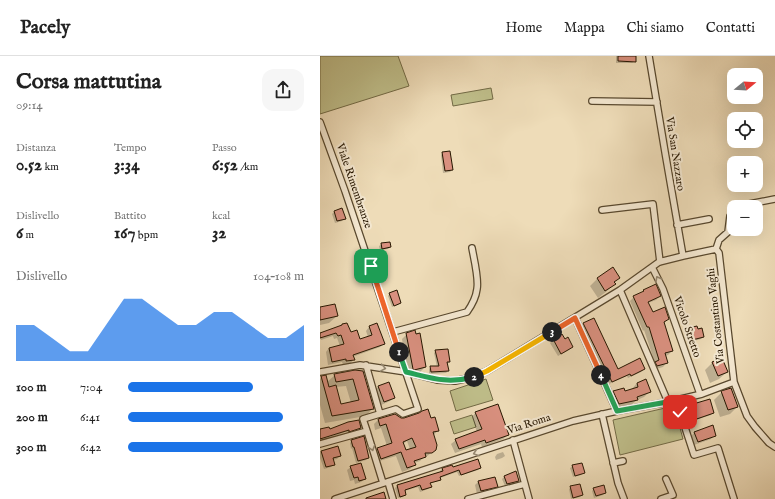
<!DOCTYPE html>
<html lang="it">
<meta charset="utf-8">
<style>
body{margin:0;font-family:"IM FELL English",serif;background:#f6f6f6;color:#222;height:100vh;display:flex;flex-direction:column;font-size:15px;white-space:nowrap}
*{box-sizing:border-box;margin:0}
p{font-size:13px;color:#767676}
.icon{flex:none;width:22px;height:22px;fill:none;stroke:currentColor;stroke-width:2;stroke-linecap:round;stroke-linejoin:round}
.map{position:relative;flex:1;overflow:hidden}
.side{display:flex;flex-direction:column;background:#fff;width:320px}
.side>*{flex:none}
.needle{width:26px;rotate:72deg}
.buttons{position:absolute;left:407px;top:12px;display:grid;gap:8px}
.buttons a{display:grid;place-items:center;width:36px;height:36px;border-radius:8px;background:#fff;box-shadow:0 4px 16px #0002;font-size:20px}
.pin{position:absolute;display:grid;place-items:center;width:34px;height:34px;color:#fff;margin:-17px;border-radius:8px;box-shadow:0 2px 6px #0006}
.km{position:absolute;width:20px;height:20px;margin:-10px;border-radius:50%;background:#222;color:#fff;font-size:11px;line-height:20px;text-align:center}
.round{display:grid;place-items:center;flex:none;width:42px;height:42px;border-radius:12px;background:#f6f6f6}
.summary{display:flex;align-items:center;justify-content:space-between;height:68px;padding:0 16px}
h1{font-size:22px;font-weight:700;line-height:30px}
.metrics{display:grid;grid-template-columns:repeat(3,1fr);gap:6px;height:68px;padding:4px 16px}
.metrics div{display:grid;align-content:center}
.metrics b{font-size:17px;font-weight:700}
.metrics small{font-size:11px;font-weight:400}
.metrics p{font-size:11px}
.chart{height:112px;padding:8px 16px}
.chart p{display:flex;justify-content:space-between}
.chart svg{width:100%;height:72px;margin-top:4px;fill:#1a73e8;opacity:.7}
ul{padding:0 16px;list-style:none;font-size:13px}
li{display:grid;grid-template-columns:64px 48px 1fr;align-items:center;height:30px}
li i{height:10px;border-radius:5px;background:#1a73e8}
header{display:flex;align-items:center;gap:24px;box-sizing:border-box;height:56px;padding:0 20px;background:#fff;border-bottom:1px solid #e0e0e0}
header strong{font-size:19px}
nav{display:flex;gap:22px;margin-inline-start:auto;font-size:14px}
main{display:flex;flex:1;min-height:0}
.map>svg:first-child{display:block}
</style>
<header>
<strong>Pacely</strong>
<nav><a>Home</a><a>Mappa</a><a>Chi siamo</a><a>Contatti</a></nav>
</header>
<main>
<section class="side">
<div class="summary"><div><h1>Corsa mattutina</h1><p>09:14</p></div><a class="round"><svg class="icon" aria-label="share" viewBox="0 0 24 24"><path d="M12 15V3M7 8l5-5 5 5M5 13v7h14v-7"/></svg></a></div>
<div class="metrics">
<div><p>Distanza</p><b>0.52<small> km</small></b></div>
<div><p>Tempo</p><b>3:34</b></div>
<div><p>Passo</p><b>6:52<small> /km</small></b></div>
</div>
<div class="metrics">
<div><p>Dislivello</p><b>6<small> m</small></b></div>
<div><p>Battito</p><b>167<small> bpm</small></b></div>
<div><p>kcal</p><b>32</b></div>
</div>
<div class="chart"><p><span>Dislivello</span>104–108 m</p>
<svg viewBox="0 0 160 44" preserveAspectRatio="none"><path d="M0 44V22L10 22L20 30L30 38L40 38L50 22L60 6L70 6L80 14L90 22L100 22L110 14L120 14L130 22L140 30L150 30L160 22V44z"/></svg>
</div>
<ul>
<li><b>100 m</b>7:04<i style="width:71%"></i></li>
<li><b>200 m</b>6:41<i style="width:88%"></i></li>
<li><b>300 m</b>6:42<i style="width:88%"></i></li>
</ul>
</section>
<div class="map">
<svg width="455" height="443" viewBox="0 0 455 443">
<rect width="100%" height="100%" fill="#eedcb8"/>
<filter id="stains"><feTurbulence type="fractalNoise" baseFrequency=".005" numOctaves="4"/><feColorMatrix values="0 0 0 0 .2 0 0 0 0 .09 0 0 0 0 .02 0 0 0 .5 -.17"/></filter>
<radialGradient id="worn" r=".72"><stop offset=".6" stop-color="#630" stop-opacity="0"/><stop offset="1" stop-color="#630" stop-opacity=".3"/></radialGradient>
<path fill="#bfbe8a" stroke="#726a45" d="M0,0h78l11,30 -89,28z
M171,32l2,11 -40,7 -2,-11z
M166,323l7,21 -37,11 -6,-20z
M354,350l9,33 -63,16 -7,-35z
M152,359l4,12 -22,7 -4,-12z"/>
<path fill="#0003" fill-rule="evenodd" d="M296,0h19v5l-3,2h-16z
M123,97l9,17 -2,2 -7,1 -2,-18z
M14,156l10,6 -2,3 -7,2 -3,-9z
M62,188l8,3 -2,2 -8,1 -1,-4z
M293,212l6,9 -5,6v1l-7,7 -9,7 -8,-12 7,-7z
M324,235l16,5 -4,4 -8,3 5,11 15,5 -5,5 9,27 -4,4 -3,1 2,6 -4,5 -10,3 -1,-3 3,-4 -11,-33 -1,1 -13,-30 4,-4 7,-3z
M70,237l10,10 -2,2 -6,2 -4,-11z
M0,252l17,8 -8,7 -9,2z
M264,268l33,46 27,-1 -3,3 -13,6 -1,-2 -18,8 -28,-57z
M22,269l8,8 10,7 8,-3 -2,-6 3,-4 14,17 -3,3 -28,10 1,3 -3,4 -7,1 -1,-3 -14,3 -2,-13 3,-4 11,-2 -3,-8 -3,1 -1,-3 -12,4 -1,-4 20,-9z
M370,273l13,8 -2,2 -11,3 -3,-11z
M87,278l18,33 -5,5 -12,2 -6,-35z
M233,284l19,7 -3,3 -11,6 -8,-13z
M116,295l13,11 -2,2 1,7 -2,2 -17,1v-5l2,-2h6l-3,-14z
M392,307l15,9 -8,7 -9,4 -5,-13z
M35,315l18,37 -7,8 -41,7 -5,-18v-26l2,-2 5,5 8,-7zM26,330l5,17 -11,3 -5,-19z
M317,327l13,8 -6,6 -7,3 -6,5 -17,4 -6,-12 6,-5h11l7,-2v-1z
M59,330l15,12 -4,3 -9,4 -6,-15z
M402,336l15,15 -7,7 -10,3 -6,-17z
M364,352l29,4 -2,3 -25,8 -5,-13z
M156,356l32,23 -5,4 -21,8 -1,-3 -26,9 -4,-9 5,-4 21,-8 -5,-15z
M75,359l5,4h30l8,11 -4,5 1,15 -9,7h-2l-4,4 -6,2 1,2 -5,4 -8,3 -6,-16 -20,6 -3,-8 5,-5 9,-3 -6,-18 -6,2 -1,-6 4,-4zM87,385l3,8 -5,2 -2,-7z
M40,372l-2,2 -11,3 -1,-1 -26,9v-10z
M375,376l20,3 -4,4 -17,6 -3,-9z
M32,385l16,17 -2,2 -10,3 -4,-15 -1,1 -1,-6z
M17,391l3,9 -3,3 -4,1 1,4 -3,3 -7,2 -4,-11v-6z
M183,396l2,4 -3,2 -6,2 -1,-3 2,-3z
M132,410v3l28,-1 -2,2 -19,6 -2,-4 -17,6v1l-2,2 -9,3 1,3 -2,2 -8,3 -2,-5 -14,4 1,3 -2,3 -5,1 -3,-10 2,-2 44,-13 -1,-2 2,-2z
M253,410l11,7 -3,2 -8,2 -3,-9z
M31,411l14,12 -4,3 -6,2 -1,-4 -4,1 -3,-11z
M185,420l13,5 -2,2 -11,3 -3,-7z
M158,426l19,4 -4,4 -16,4 -2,-9z
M251,431l11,8 -2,2 -9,2 -2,-10z
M274,433l11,4 -2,2 -9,3 -2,-7z"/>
<path fill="#d9907f" stroke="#261600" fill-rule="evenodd" d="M298,0h18v6l-18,-1z
M130,95l3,19 -8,1 -3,-19z
M22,152l4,11 -9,2 -3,-10z
M70,186l1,5 -9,2 -1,-6z
M293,211l7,11 -6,4 2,2 -11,7 -8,-13z
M336,228l5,12 -13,6 5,10 12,-5 4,12 -5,3 9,29 -8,2 3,10 -11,3 -2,-4 4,-2 -10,-33h-2l-14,-31 11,-5 -1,-1z
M77,234l4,13 -7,3 -5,-13z
M15,248l3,12 -18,4v-13z
M274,262l24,51 22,-11 5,11 -14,7 -1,-2 -18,8 -29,-59z
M27,267l4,9 6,-2 3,9 12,-4 -3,-9 8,-3 8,21 -32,11 2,5 -9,1v-2l-14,3 -3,-14 15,-4 -3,-9 -3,1 -2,-3 -16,5v-5l22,-8v-1z
M377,270l1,3 4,-1 2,9 -12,3 -3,-12z
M95,274l1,4 4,-1 6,34 -12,3 -1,-1 -7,-36z
M242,278l3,5 3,-2 5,10 -12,7 -8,-15z
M128,293l2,13h-3l2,9 -18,1 -1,-6h9l-4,-16z
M402,302l6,14 -10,4 -6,-14z
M35,314l8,1 11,38 -42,7 -11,-40 5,-1 3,12 7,-2 5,19 18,-4 -6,-21 -17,3 -2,-8z
M326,323l5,13 -14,5 1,3 -19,4 -6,-13 11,-3 1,3 13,-4 -1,-4z
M69,326l6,16 -11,4 -6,-16z
M411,332l7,19 -10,3 -7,-19z
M390,343l4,14 -26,9 -5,-15z
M178,348l11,31 -23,8 -1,-3 -26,9 -4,-10 27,-10 -7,-17z
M108,353l3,9 4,-1 4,14 -6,1 4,13 -1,5 -4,3h-7l1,4 -12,4 2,4 -9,3 -6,-16 -20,7 -4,-11 15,-5 -6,-19 -6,2 -2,-7 17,-5 6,4h3l15,-5 3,-2zM92,382l4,9 -10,3 -3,-8z
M39,364l2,8 -12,4v-2l-29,9v-10l9,-2 1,2 18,-7z
M393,369l3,11 -18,6 -4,-10z
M44,380l5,22 -11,3 -4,-14h-1l-2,-7z
M18,390l3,10 -8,2 2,7 -9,2 -5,-16z
M158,403l3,9 -20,7 -2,-5 -19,7 1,3 -11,3 2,4 -10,3 -2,-5 -15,5 1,5 -6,2 -3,-12 46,-14 -1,-3 10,-3 1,2z
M41,407l5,16 -7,2 -1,-4 -4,1 -4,-12z
M262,407l3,10 -10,3 -3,-11z
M196,415l3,10 -12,3 -3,-8z
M175,421l3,10 -17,4 -3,-10z
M260,428l3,11 -10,3 -3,-12z
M284,429l2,8 -10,3 -3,-8z
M64,436l2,7h-20v-1z"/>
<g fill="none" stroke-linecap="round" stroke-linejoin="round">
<g stroke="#58482e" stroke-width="8">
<path id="minor" d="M329,0l16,96 18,104
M272,45l65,1
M0,66l25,69 73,218 -15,5 -7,-5 -33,10 4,12
M418,151l1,-1 36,-7
M282,154l51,-6 7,58
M357,169l32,-6
M396,193l3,4 15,129 13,34 8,11 14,16 6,4
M396,193l3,-9 9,-8 2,-16 4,-4
M332,211l11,22 37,105
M300,234l48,112
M255,262l42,93
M73,276l74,-20c5,-7 9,-15 10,-23 2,-10 -3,-30 -5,-41
M46,309l14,49
M0,316l40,-7 46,7 31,8 18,1 18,-4 14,-6 133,-81 39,-28 24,-6 33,-7
M356,344l18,55 24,-7 16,51
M282,358l16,69 6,16
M193,384l16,59
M0,388l47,-13 16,52
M293,407l10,-2
M68,426l5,17
M15,443l238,-78 44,-10 51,-9 34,-8 32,-12
M148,443l57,-15
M341,443l12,-4 -7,-16"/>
</g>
<use href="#minor" stroke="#f4e8d1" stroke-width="5.5"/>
</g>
<defs><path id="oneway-chevron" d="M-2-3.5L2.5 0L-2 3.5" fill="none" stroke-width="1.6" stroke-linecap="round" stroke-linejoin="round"/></defs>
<g stroke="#978a73">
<use href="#oneway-chevron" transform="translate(338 223) rotate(-118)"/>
<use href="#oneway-chevron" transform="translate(63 312) rotate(10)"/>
<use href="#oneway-chevron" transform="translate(52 392) rotate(73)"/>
<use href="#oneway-chevron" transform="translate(156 397) rotate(162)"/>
</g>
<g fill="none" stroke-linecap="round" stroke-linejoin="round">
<g stroke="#fff" stroke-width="8">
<path id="split-1" d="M51,210l28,86"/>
</g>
<g stroke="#fff" stroke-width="8">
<path id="split-2" d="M79,296l7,20c26,6 41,12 68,5"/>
</g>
<g stroke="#fff" stroke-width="8">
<path id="split-3" d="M154,321l13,-6 65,-39"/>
</g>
<g stroke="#fff" stroke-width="8">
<path id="split-4" d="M232,276l23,-14 26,57"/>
</g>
<g stroke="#fff" stroke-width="8">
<path id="split-5" d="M281,319l16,36 50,-9"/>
</g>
<g stroke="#fff" stroke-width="8">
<path id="split-6" d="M347,346l9,-2 4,12"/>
</g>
<use href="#split-1" stroke="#f0652b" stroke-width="5"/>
<use href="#split-2" stroke="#22a559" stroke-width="5"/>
<use href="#split-3" stroke="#f5b400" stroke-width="5"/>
<use href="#split-4" stroke="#f0652b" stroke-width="5"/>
<use href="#split-5" stroke="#22a559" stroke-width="5"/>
<use href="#split-6" stroke="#f5b400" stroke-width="5"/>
</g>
<g text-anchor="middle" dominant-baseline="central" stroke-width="4" stroke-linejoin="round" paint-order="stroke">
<g font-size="11" fill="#261600" stroke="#f4e8d1">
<text transform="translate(355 98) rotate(81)">Via San Nazzaro</text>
<text transform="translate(34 130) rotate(71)">Viale Rimembranze</text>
<text transform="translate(396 260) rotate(-96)">Via Costantino Vaghi</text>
<text transform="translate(367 271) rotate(71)">Vicolo Stretto</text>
<text transform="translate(209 368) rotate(-18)">Via Roma</text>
</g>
</g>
<rect width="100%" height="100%" filter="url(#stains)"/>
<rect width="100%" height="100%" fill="url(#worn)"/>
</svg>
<div class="buttons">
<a><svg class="needle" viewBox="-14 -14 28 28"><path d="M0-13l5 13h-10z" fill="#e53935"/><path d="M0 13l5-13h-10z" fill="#767676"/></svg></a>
<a><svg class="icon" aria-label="locate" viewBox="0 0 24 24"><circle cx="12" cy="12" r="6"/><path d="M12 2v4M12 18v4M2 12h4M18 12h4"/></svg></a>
<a>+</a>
<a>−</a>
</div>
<div class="pin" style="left:51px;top:210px;background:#1e9e55"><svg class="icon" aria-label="arrive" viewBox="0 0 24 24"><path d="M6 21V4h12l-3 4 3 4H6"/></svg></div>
<div class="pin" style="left:360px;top:356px;background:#d93025"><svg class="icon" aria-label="check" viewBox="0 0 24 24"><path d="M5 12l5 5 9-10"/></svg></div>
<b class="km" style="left:79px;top:296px">1</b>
<b class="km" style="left:154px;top:321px">2</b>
<b class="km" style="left:232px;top:276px">3</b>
<b class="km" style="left:281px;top:319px">4</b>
</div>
</main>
